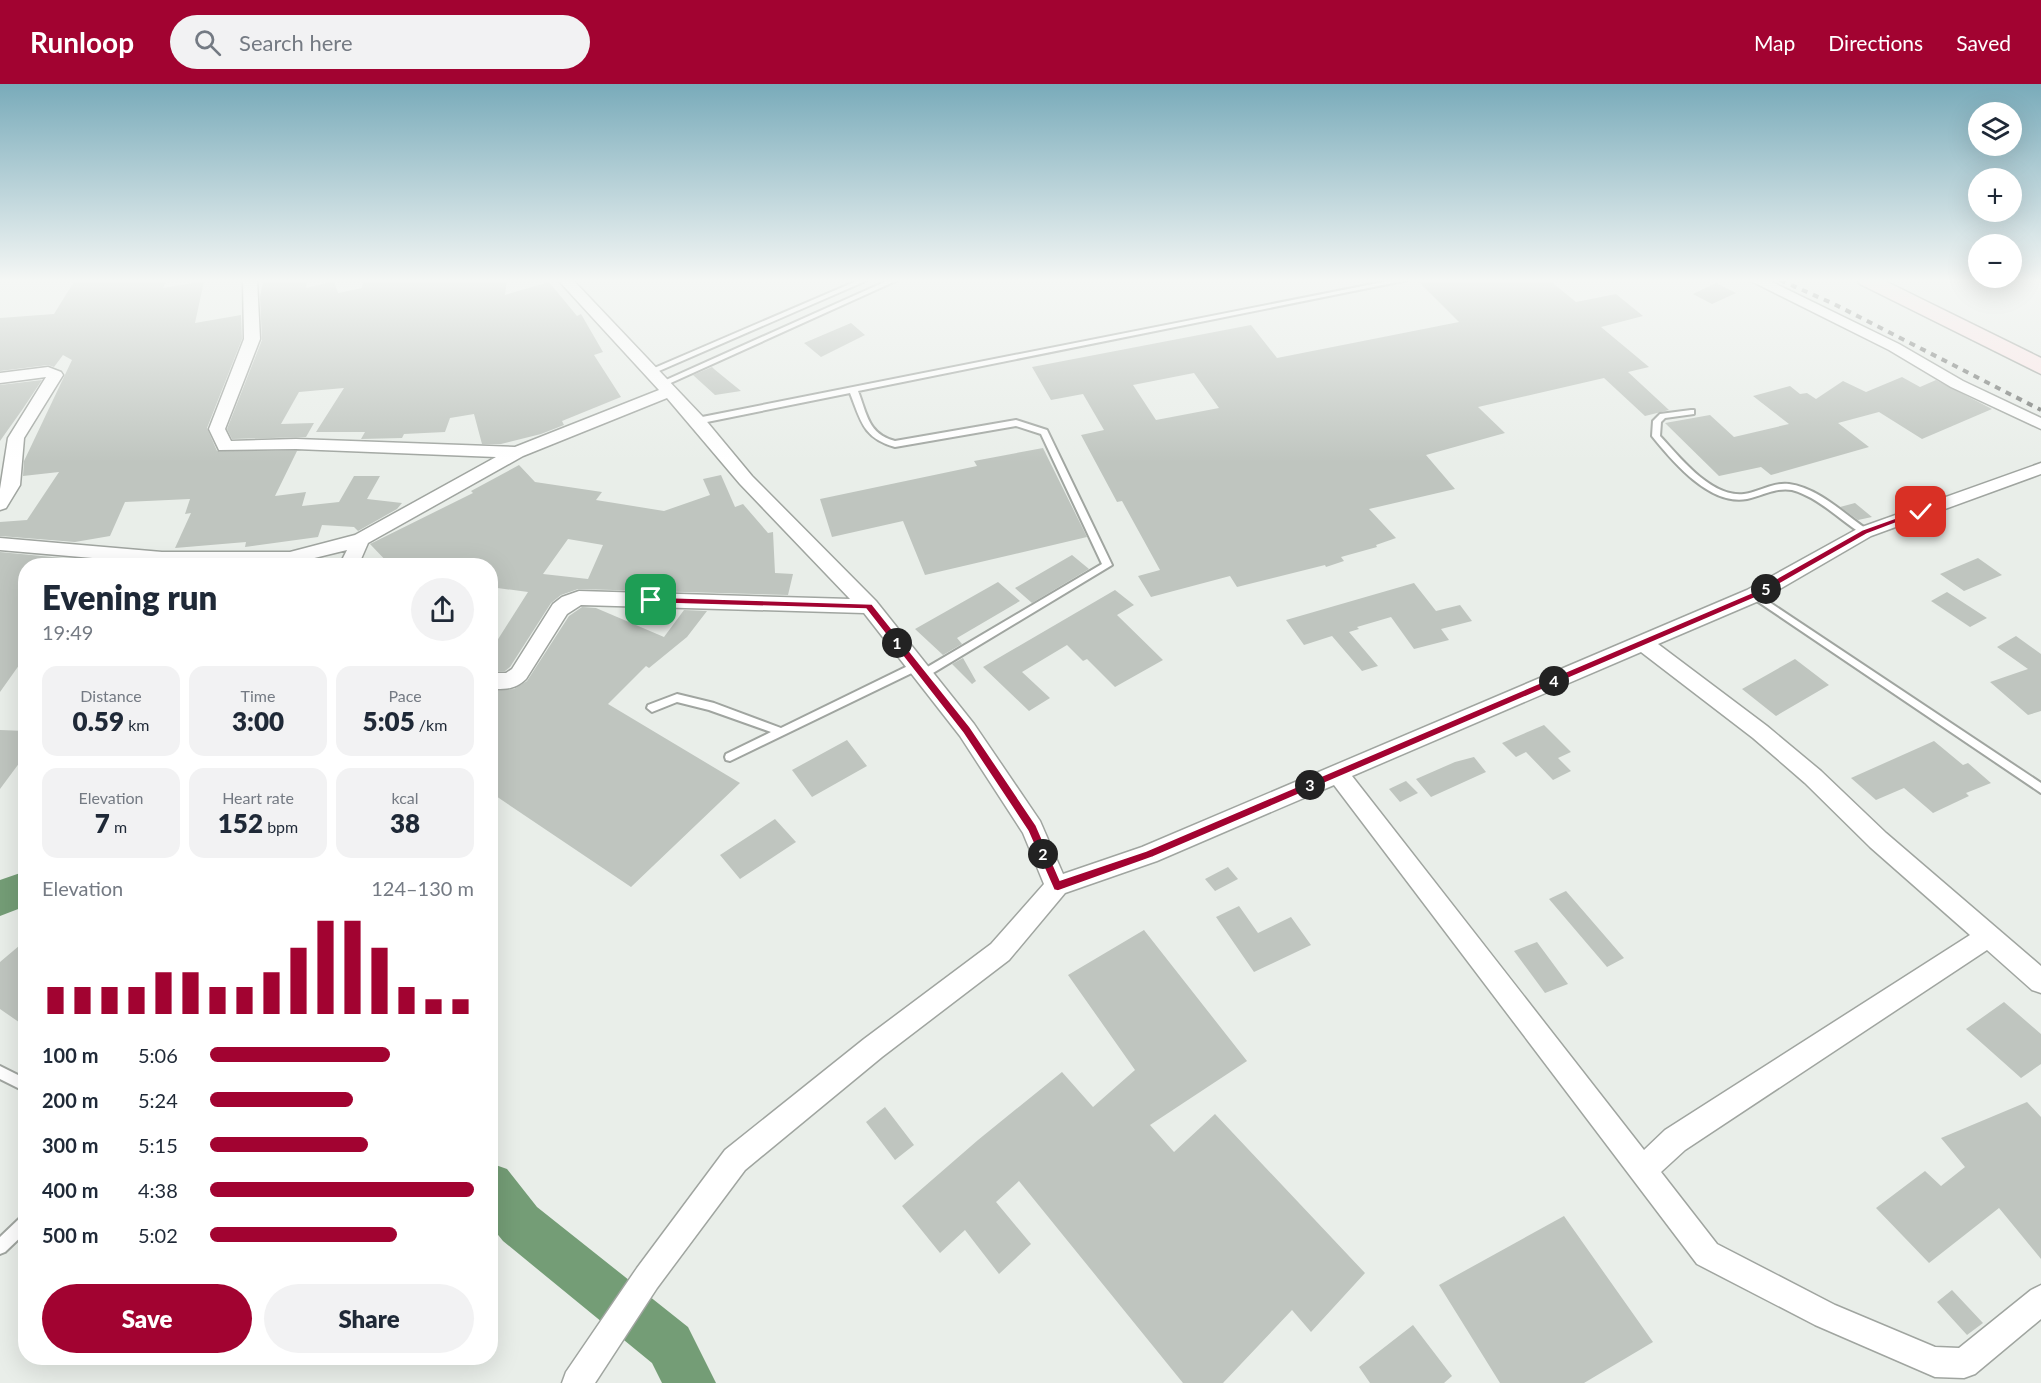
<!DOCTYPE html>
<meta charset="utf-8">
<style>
body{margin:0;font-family:Lato,sans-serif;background:#f2f2f3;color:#1f2937;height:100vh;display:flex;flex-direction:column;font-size:22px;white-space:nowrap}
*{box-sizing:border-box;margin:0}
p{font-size:20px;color:#747a83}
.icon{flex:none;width:33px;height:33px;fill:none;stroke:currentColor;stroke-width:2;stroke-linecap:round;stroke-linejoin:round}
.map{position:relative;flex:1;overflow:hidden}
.drawer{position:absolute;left:18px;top:474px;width:480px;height:807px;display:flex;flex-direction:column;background:#fff;border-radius:24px;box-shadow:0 6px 24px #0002}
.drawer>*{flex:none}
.controls{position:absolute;left:1968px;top:18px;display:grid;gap:12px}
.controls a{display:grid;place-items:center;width:54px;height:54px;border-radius:50%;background:#fff;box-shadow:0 6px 24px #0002;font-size:30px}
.pin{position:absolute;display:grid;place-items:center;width:51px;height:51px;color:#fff;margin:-26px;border-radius:12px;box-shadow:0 3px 9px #0006}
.km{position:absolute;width:30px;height:30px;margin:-15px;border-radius:50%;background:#222;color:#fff;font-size:16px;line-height:30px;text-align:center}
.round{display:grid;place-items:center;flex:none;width:63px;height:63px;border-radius:32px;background:#f2f2f3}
.headline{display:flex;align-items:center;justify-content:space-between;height:102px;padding:0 24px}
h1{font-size:33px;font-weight:800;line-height:45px}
.metrics{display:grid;grid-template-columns:repeat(3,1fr);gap:9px;height:102px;padding:6px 24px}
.metrics div{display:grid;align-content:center;border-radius:15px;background:#f2f2f3;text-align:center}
.metrics b{font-size:26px;font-weight:800}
.metrics small{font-size:16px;font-weight:400}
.metrics p{font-size:16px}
.chart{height:168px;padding:12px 24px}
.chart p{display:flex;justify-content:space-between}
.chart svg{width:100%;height:108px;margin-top:6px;stroke:#a20331;stroke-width:6}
.primary-button{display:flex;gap:12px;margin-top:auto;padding:12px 24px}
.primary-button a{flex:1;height:69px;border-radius:36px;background:#a20331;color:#fff;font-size:24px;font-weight:800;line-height:69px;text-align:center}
.primary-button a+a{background:#f2f2f3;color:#1f2937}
ul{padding:0 24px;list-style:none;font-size:20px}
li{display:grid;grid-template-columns:96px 72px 1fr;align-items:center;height:45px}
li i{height:15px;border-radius:8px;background:#a20331}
header{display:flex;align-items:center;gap:36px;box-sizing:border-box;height:84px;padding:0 30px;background:#a20331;color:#fff}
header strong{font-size:28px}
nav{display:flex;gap:33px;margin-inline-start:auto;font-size:21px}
.search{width:420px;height:54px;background:#f2f2f3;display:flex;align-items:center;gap:15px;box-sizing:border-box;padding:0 21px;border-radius:33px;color:#747a83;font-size:22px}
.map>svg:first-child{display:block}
</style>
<header>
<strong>Runloop</strong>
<div class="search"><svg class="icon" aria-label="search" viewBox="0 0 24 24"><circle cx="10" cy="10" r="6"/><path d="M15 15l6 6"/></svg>Search here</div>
<nav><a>Map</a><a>Directions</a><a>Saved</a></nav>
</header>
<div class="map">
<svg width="2041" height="1299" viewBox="0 0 2041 1299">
<rect width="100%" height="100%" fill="#e9eee9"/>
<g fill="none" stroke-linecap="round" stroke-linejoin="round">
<path fill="#749d76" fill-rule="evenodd" d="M26,787v35l-26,10v-36z
M490,1079l17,6 30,38 151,120 28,56h-54l-10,-20 -149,-122 -13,-16z"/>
</g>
<path fill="#bfc5bf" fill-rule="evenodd" d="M75,196h92l-4,8 41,-7 -9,42 46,-8 1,24 -35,89 10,23h80l-22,45 31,-4 -4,14 37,-4 15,-26h26l-13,23 35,4 -5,6 -39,22 -4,-4 -32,-2 -4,12 -73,10 1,-5 -71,6 16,-35 -6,1 5,-15 -65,3 -15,34 -35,6 -75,-6v-14l27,-2 32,-48 -36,4 1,-15 48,-101 -9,-5 -9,12 -6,-2 -48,6v-53l54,-4z
M274,196h33l-1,8 28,-7 4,12 24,-5 2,-8h143l-2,15 44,-13 28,34 4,-2 22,38 -9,3 27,42 -59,24 2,4 -23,9 -40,10h-19l-8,-30 -24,4 -5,14 -41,2 -2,4 -41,1 4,-7h-49l28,-44 -45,4 -18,32 33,-1 -8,14 -74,2 -5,-10 35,-89 -2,-43 3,-15z
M1417,196h132l27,22 40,-8 27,22 -42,11 48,40 -21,5 41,38 -24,6 -41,-38 -126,29 27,26 -79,22 29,34 -86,20 27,29 -20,7 1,2 -36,10 3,4 -18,6 -1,-2 -88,22 -7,-11 -79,21 -13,-21 22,-6 -38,-69 -5,1 -36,-67 23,-5 -21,-36 -32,6 -19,-33 219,-42 26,33 182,-36zM1194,289l25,35 -63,12 -23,-35z
M1716,199l20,10 -24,11 -19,-10z
M851,239l14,12 -44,22 -17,-14z
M712,283l2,2 27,22 -26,4 -22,-20z
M1902,293l18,10 16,-7 56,29 -70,30 -43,-27 -41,11 31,24 -98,28 -10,-8 -42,9 -54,-53 45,-8 24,22 55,-13 -36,-28 37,-10 10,8 7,-1 9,6 27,-18 23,11z
M42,296l-20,30 -22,31v-56z
M1043,364l44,89 -162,38 -22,-54 -71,16 -12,-38 157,-33 -3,-5z
M519,381l16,17 67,10 -6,8 68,11 46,-16 -7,-16 18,-4 14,32 8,-3 25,29 5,-1 2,41 18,1 -5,21 -210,-6 -17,6 -10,8 -41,64 -5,4h-15v-28l5,1 33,-52 -38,-5v-21h-99l-21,-22 103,-51 -2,-2zM568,455l35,6 -15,34 -45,-5z
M1855,419l17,14 -14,3 -18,-13z
M0,468l62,6 -7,8 -29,-1v96h-4l-22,31z
M1072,471l17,14 -57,34 -17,-15z
M1978,474l24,17 -38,16 -24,-17z
M998,498l22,19 -63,37 5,6 -19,11 -28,-26z
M1414,499l22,28 24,-6 12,16 -31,8 8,11 -35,9 -23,-32 -34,10 2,2 -10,3 29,34 -16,5 -30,-35 -28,9 -18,-25z
M1115,506l19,15 -17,10 46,45 -48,27 -28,-28 -4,2 -16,-16 -45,27 28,26 -21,13 -46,-44z
M1947,508l40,26 -17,9 -39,-26z
M582,523l14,1 68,29 20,-27 23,1 -20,26 -38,31 -3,-2 -38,38 132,79 -109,104 -141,-95v-101l24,-2 13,-8 42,-65z
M2016,552l25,18v57l-13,4 -38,-33 38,-13 -31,-22z
M963,574l13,23 -4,3 -20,-20z
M1795,575l34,26 -53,31 -34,-27z
M1544,641l27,27 -13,6 13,13 -18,9 -27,-28 -10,5 -14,-14z
M0,646l26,1v23l-26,35z
M847,656l20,26 -55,31 -20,-27z
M1934,657l29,24 5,-2 23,20 -25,10 3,3 -36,17 -29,-25 -28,12 -25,-22z
M1474,673l12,15 -55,25 -15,-18 39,-17z
M1406,697l12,12 -18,9 -11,-13z
M775,735l21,23 -56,37 -20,-24z
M1228,783l10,12 -23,12 -10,-12z
M1566,807l58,67 -17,9 -58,-68z
M1239,822l19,27 33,-16 20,28 -57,27 -38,-55z
M1144,846l103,131 -97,64 24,27 41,-38 150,159 -54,59 -19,-22 -69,73h-40l-164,-202 -23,21 35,42 -32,30 -34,-44 -25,23 -38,-47 76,-66 84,-68 31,35 42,-37 -67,-95z
M26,856v87l-26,-18v-47z
M1537,858l31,42 -23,9 -31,-42z
M2004,918l37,32v30l-20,14 -55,-49z
M2027,1018l14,15v142l-42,-51 -70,55 -53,-55 49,-37 16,15 24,-19 -24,-29z
M885,1023l29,38 -19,15 -29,-38z
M1564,1132l89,126 -69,41h-84l-61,-98z
M1952,1206l31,33 -16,12 -30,-33z
M1413,1241l39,51 -8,7h-74l-11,-16z"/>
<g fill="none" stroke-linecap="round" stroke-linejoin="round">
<g stroke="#a0a5a0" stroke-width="4">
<path id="lane" d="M859,196h9l-216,94h-3l-4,-2z
M889,196h9l-234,106h-6l-1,-2z
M1393,196h15l-550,111c9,23 10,43 37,50l121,-21 31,10 65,135 -189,114 -5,-4 1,-3 183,-108 -61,-130 -25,-8 -121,21c-32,-9 -34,-26 -45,-54l-153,31 -4,-3 4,-3z
M1691,326h3v4l-29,4 -4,4 -1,14c20,21 51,62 84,58 15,-2 29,-12 45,-10 30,4 55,30 79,46l2,2 -2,2h-6c-22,-14 -44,-37 -70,-44 -16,-3 -30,6 -45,9 -37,7 -74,-37 -95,-63l1,-15 7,-7z
M1754,508l287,191v10l-290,-196 -2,-2 2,-2z
M916,578l5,4 -1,3 -190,92 -4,-1 -1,-3 1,-3 45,-22 -62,-22 -32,-8 -25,10 -5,-4 1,-3 29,-11 37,9 67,25z
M0,982l26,13v13l-26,-13z
M26,1131v17l-21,20 -5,2v-17l21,-20z"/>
</g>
<g stroke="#a0a5a0" stroke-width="3">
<path id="street" d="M243,196h14l3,59 -35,90 6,12 65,-2 219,8 144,-57 -101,-110h15l130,137 49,59 124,125 98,123 66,97 23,53 79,-27 605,-257 112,-62 182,-65v11l-170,62 -110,64 -103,44 109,82 54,45 65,62 155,133v27l-9,-3 -45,-40 -302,200 -24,22 56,72 118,61 100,42 24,1 72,-58 10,-5v34l-66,55 -11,4 -29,-1 -120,-52 -118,-61 -363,-479 -177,76 -92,32 -56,67 -127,97 -137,113 -88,118 -62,95h-33l4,-11 71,-104 88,-118 139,-111 127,-95 53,-60 -21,-51 -63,-97 -96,-123 -283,-8 -14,9 -41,65c-11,11 -21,10 -36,10v-16h16l6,-4 41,-65 9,-7 17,-6 271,8 -110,-115 -73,-86 -144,58 -155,87 -10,23h-19l8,-16 -57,14h-128l-162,-14v-12l162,14h128l65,-17 141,-78 -200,-8 -77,1 -10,-21 35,-90zM1641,568l112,86 52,45 65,64 100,88 -305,195 -21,20 -292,-374z
M1749,196h19l131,64 64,37 78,37v11l-90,-42 -62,-37z
M48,283l13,5 2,3 -39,63 -4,47 -14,23 -6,2v-21l8,-51 38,-61 -46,6v-10z"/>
</g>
<g stroke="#a0a5a0" stroke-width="3">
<path id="secondary" d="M1857,196h26l158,78v16l-181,-90z"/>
</g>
<use href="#lane" fill="#fff" fill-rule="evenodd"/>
<use href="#street" fill="#fff" fill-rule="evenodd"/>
<use href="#secondary" fill="#fde7e8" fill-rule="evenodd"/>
<path stroke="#717471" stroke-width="4" stroke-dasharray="6 6" stroke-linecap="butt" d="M1780,196l54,24 207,106"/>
</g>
<linearGradient id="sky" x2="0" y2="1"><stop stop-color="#79abba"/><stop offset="0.52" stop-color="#f5f7f5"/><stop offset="1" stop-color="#f5f7f5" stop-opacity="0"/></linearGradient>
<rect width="2041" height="378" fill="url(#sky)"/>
<path fill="#a20331" stroke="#fff" stroke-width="1.5" d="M1918,426l7,2 -58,22 -110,63 -604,260 -95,34 -4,-1 -26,-59 -65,-98 -97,-124 -215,-6 -4,-3 4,-3 221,7 98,123 66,98 24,55 86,-29 605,-258 111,-63z"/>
</svg>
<div class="controls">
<a><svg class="icon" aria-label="layers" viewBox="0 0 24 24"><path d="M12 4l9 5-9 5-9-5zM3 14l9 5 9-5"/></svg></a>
<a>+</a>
<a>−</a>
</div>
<div class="pin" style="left:651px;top:516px;background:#1e9e55"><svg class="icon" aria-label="arrive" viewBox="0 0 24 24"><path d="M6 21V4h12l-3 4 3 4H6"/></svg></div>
<div class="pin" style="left:1921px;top:428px;background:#d93025"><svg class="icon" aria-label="check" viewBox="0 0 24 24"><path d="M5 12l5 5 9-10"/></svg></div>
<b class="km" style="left:897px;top:559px">1</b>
<b class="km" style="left:1043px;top:770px">2</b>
<b class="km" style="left:1310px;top:701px">3</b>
<b class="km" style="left:1554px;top:597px">4</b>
<b class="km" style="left:1766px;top:505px">5</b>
<section class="drawer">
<div class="headline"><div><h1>Evening run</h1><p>19:49</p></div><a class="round"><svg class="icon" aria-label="share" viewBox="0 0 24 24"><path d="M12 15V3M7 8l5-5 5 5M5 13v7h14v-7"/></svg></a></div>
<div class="metrics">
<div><p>Distance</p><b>0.59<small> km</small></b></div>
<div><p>Time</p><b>3:00</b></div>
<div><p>Pace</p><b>5:05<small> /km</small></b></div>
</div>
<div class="metrics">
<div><p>Elevation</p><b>7<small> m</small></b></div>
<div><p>Heart rate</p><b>152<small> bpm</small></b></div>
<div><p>kcal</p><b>38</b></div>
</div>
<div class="chart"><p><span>Elevation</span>124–130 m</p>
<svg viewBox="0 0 160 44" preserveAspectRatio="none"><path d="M5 44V33M15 44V33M25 44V33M35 44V33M45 44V27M55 44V27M65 44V33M75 44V33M85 44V27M95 44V17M105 44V6M115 44V6M125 44V17M135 44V33M145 44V38M155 44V38"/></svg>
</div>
<ul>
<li><b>100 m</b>5:06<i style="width:68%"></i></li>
<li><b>200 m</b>5:24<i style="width:54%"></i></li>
<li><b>300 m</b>5:15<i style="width:60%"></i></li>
<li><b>400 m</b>4:38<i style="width:100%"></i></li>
<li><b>500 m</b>5:02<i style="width:71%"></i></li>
</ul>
<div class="primary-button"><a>Save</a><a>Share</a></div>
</section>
</div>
